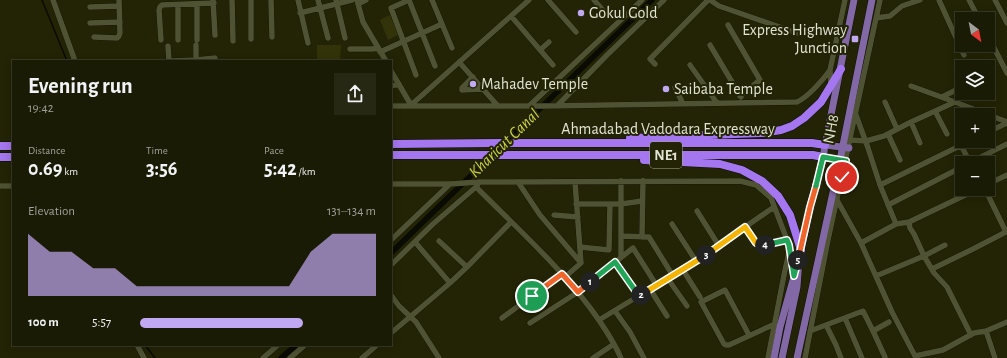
<!DOCTYPE html>
<meta charset="utf-8">
<style>
body{margin:0;font-family:"Alegreya Sans",sans-serif;background:#272813;color:#f1f3f6;height:100vh;display:flex;flex-direction:column;font-size:15px;white-space:nowrap}
*{box-sizing:border-box;margin:0}
p{font-size:13px;color:#9fa19a}
.icon{flex:none;width:22px;height:22px;fill:none;stroke:currentColor;stroke-width:2;stroke-linecap:round;stroke-linejoin:round}
.map{position:relative;flex:1;overflow:hidden}
.drawer{position:absolute;left:12px;top:60px;width:380px;height:286px;display:flex;flex-direction:column;background:#1a1b04;border-radius:0px;box-shadow:0 2px 10px #0003,0 0 0 1px #383926}
.drawer>*{flex:none}
.needle{width:26px;rotate:148deg}
.buttons{position:absolute;left:955px;top:12px;display:grid;gap:8px}
.buttons a{display:grid;place-items:center;width:40px;height:40px;border-radius:0px;background:#1a1b04;box-shadow:0 2px 10px #0003,0 0 0 1px #383926;font-size:20px}
.pin{position:absolute;display:grid;place-items:center;width:34px;height:34px;color:#fff;margin:-17px;border:2px solid #fff;border-radius:50%;box-shadow:0 1px 4px #0007}
.km{position:absolute;width:20px;height:20px;margin:-10px;border-radius:50%;background:#222;color:#fff;font-size:11px;line-height:20px;text-align:center}
.round{display:grid;place-items:center;flex:none;width:42px;height:42px;border-radius:0px;background:#272813}
.summary{display:flex;align-items:center;justify-content:space-between;height:68px;padding:0 16px}
h1{font-size:22px;font-weight:700;line-height:30px}
.metrics{display:grid;grid-template-columns:repeat(3,1fr);gap:6px;height:68px;padding:4px 16px}
.metrics div{display:grid;align-content:center}
.metrics b{font-size:20px;font-weight:700}
.metrics small{font-size:11px;font-weight:400}
.metrics p{font-size:11px}
.chart{height:112px;padding:8px 16px}
.chart p{display:flex;justify-content:space-between}
.chart svg{width:100%;height:72px;margin-top:4px;fill:#c1a8f3;opacity:.7}
ul{padding:0 16px;list-style:none;font-size:13px}
li{display:grid;grid-template-columns:64px 48px 1fr;align-items:center;height:30px}
li i{height:10px;border-radius:5px;background:#c1a8f3}
.map>svg:first-child{display:block}
</style>
<div class="map">
<svg width="1007" height="358" viewBox="0 0 1007 358">
<rect width="100%" height="100%" fill="#232405"/>
<path fill="#323308" d="M390,15l8,20 -10,5 -8,-20z
M317,45h24l-1,16h-23z"/>
<g fill="none" stroke-linecap="round" stroke-linejoin="round">
<path stroke="#0a0b02" stroke-width="1.5" d="M42,0l25,61
M145,345l10,13"/>
<path stroke="#0a0b02" stroke-width="5.5" d="M391,253l261,-253
M281,358l15,-13"/>
<g stroke="#0c0d00" stroke-width="6">
<path id="minor" d="M53,0l22,61
M213,0l2,35
M232,0l1,41
M251,0v39
M271,0l1,37
M298,0l10,43
M318,0l10,38
M336,0l9,38
M357,0l6,22 23,39
M409,0l-18,8 25,67
M409,0l26,66
M432,0l20,48
M548,0l28,32
M594,0l14,16
M710,0l9,6 78,27
M939,0l25,55
M969,0l10,19
M995,0l12,23
M197,4v36
M358,4l8,-4
M178,5v35
M90,7l29,-1
M300,13l52,-13
M511,16l42,49
M876,18l14,-2 12,-10 18,-6
M90,23l30,-1
M728,25l32,55 -20,16
M988,36l19,37
M94,37l23,1 2,-2 1,-3 -1,-33
M161,40l-2,-30 1,-3 2,-2 52,-2
M196,45v15l19,-2
M710,45l31,52
M168,46l1,15
M350,49h22l6,-1
M540,50l9,-8
M380,52l62,-28
M172,61l24,-1v1
M459,62l39,44
M655,64l-5,-5 58,-59
M690,65l27,38
M391,71l20,34
M473,77l-11,11v2l21,-1
M391,86l8,-2
M831,86l-1,-16 15,-70
M911,86l44,16
M675,87l8,17
M942,97l20,-10
M885,102l12,27
M411,105l118,-105
M391,106h153l253,-4c11,-5 26,-22 33,-32
M529,106l113,-106
M557,106l50,-51 57,-55
M935,111l12,23
M856,115l12,33 12,37
M911,122l9,21
M988,132l19,-9
M888,134l12,26
M850,140l16,1 18,-5 27,-14 44,-20 52,20
M961,145l9,18
M969,163l38,-19
M621,181v76
M518,182l22,33 41,48
M391,184h59l29,-2 261,-1 16,4 15,13 18,47 5,31
M988,184l19,-9
M0,186h13
M476,187c39,39 81,77 115,122 11,15 22,31 30,49
M985,189l21,43h1
M837,200l24,43 31,69 23,44 28,-6 31,-17 12,-2 21,-9
M576,204h45l21,-3
M888,205l74,-38
M697,211l22,35
M554,215l24,2
M909,222l1,6 4,6 10,22 10,17 13,14 24,48
M672,224l24,37
M896,224l13,-2 69,-33
M745,227l11,16 8,2 23,-5
M621,236l28,1 24,39
M642,237l1,-56
M391,240l59,-56
M439,241l28,26
M415,242l35,41
M861,243l35,-19 -16,-39 90,-44
M580,247l29,3 1,-46
M615,262l24,34
M391,265l42,-41 43,-37 2,-3
M932,269l41,-20 33,-17
M683,270l17,27
M876,276l48,-20 21,-11
M565,277l16,-14 -6,-81
M668,279l19,27
M650,289l17,27
M391,295l8,11 17,16 23,36
M615,311l15,21 14,26
M502,318l60,-44
M845,318l17,40
M599,320l97,-59 78,-54
M530,323l48,-31 55,-44 24,38
M826,325l10,20 5,13
M810,331l53,-20 10,20 16,-9
M873,331l12,26
M986,331l9,27
M391,333l59,-50 17,-16 44,-45
M749,335l-24,-45 -24,12 23,42 2,1h3c15,-7 30,-14 46,-21
M137,345l7,13
M263,358l15,-13
M290,358l15,-13
M362,358l15,-13
M593,358l21,-14
M768,358l16,-83 5,-23
M805,358l23,-118 52,-240"/>
</g>
<g stroke="#0c0d00" stroke-width="8">
<path id="major" d="M825,145l24,3
M823,157l23,4
M774,358l6,-31 15,-54
M782,358l15,-71 2,-27 11,-53 13,-48 2,-14 29,-145
M797,358l43,-198 32,-160"/>
</g>
<g stroke="#0c0d00" stroke-width="9">
<path id="highway" d="M630,138l132,-5 19,-3 11,-4 12,-8 17,-16 20,-33
M391,144l106,-1h315l13,2
M0,146h13
M391,155h422l10,2
M0,157h13
M644,160l76,4 22,6 20,11 16,15 12,19 11,35"/>
</g>
<use href="#minor" stroke="#505333" stroke-width="5.5"/>
<use href="#major" stroke="#8268a4" stroke-width="7"/>
<use href="#highway" stroke="#a476f0" stroke-width="8"/>
</g>
<g fill="none" stroke-linecap="round" stroke-linejoin="round">
<g stroke="#fff" stroke-width="8">
<path id="split-1" d="M532,296l30,-22 16,18 12,-10"/>
</g>
<g stroke="#fff" stroke-width="8">
<path id="split-2" d="M590,282l25,-20 24,34 2,-1"/>
</g>
<g stroke="#fff" stroke-width="8">
<path id="split-3" d="M641,295l65,-40"/>
</g>
<g stroke="#fff" stroke-width="8">
<path id="split-4" d="M706,255l39,-28 11,16 9,2"/>
</g>
<g stroke="#fff" stroke-width="8">
<path id="split-5" d="M765,245l22,-5 2,5 5,31 4,-16"/>
</g>
<g stroke="#fff" stroke-width="8">
<path id="split-6" d="M798,260l12,-53 6,-21"/>
</g>
<g stroke="#fff" stroke-width="8">
<path id="split-7" d="M816,186l7,-29 23,4 -4,16"/>
</g>
<use href="#split-1" stroke="#f0652b" stroke-width="5"/>
<use href="#split-2" stroke="#22a559" stroke-width="5"/>
<use href="#split-3" stroke="#f5b400" stroke-width="5"/>
<use href="#split-4" stroke="#f5b400" stroke-width="5"/>
<use href="#split-5" stroke="#22a559" stroke-width="5"/>
<use href="#split-6" stroke="#f0652b" stroke-width="5"/>
<use href="#split-7" stroke="#22a559" stroke-width="5"/>
</g>
<g fill="#c1a8f3" stroke="#232405" stroke-width="1.5">
<circle cx="581" cy="13" r="4"/>
<rect x="851" y="35" width="8" height="8" rx="2"/>
<circle cx="473" cy="84" r="4"/>
<circle cx="666" cy="89" r="4"/>
</g>
<g text-anchor="middle" dominant-baseline="central" stroke-width="4" stroke-linejoin="round" paint-order="stroke">
<rect fill="#232405" stroke="#a9aa94" stroke-width="1" x="650" y="142" width="32" height="26" rx="3"/>
<g font-size="15" font-weight="bold" fill="#e2e4d2">
<text x="666" y="155">NE1</text>
</g>
<g font-size="16" fill="#e2e4d2" stroke="#232405" text-anchor="start">
<text x="589" y="13">Gokul Gold</text>
<text x="847" y="30" text-anchor="end">Express Highway<tspan x="847" dy="18">Junction</tspan></text>
<text x="481" y="84">Mahadev Temple</text>
<text x="674" y="89">Saibaba Temple</text>
</g>
<g font-size="16" fill="#e2e4d2" stroke="#232405">
<text x="668" y="129">Ahmadabad Vadodara Expressway</text>
<text transform="translate(831 129) rotate(-79)">NH8</text>
</g>
<g font-size="17" font-style="italic" fill="#ccd247" stroke="#232405">
<text transform="translate(504 143) rotate(-44)">Kharicut Canal</text>
</g>
</g>
</svg>
<div class="buttons">
<a><svg class="needle" viewBox="-14 -14 28 28"><path d="M0-13l5 13h-10z" fill="#e53935"/><path d="M0 13l5-13h-10z" fill="#9fa19a"/></svg></a>
<a><svg class="icon" aria-label="layers" viewBox="0 0 24 24"><path d="M12 4l9 5-9 5-9-5zM3 14l9 5 9-5"/></svg></a>
<a>+</a>
<a>−</a>
</div>
<div class="pin" style="left:532px;top:296px;background:#1e9e55"><svg class="icon" aria-label="arrive" viewBox="0 0 24 24"><path d="M6 21V4h12l-3 4 3 4H6"/></svg></div>
<div class="pin" style="left:842px;top:177px;background:#d93025"><svg class="icon" aria-label="check" viewBox="0 0 24 24"><path d="M5 12l5 5 9-10"/></svg></div>
<b class="km" style="left:590px;top:282px">1</b>
<b class="km" style="left:641px;top:295px">2</b>
<b class="km" style="left:706px;top:255px">3</b>
<b class="km" style="left:765px;top:245px">4</b>
<b class="km" style="left:798px;top:260px">5</b>
<section class="drawer">
<div class="summary"><div><h1>Evening run</h1><p>19:42</p></div><a class="round"><svg class="icon" aria-label="share" viewBox="0 0 24 24"><path d="M12 15V3M7 8l5-5 5 5M5 13v7h14v-7"/></svg></a></div>
<div class="metrics">
<div><p>Distance</p><b>0.69<small> km</small></b></div>
<div><p>Time</p><b>3:56</b></div>
<div><p>Pace</p><b>5:42<small> /km</small></b></div>
</div>
<div class="chart"><p><span>Elevation</span>131–134 m</p>
<svg viewBox="0 0 160 44" preserveAspectRatio="none"><path d="M0 44V6L10 17L20 17L30 27L40 27L50 38L60 38L70 38L80 38L90 38L100 38L110 38L120 38L130 17L140 6L150 6L160 6V44z"/></svg>
</div>
<ul>
<li><b>100 m</b>5:57<i style="width:69%"></i></li>
</ul>
</section>
</div>
